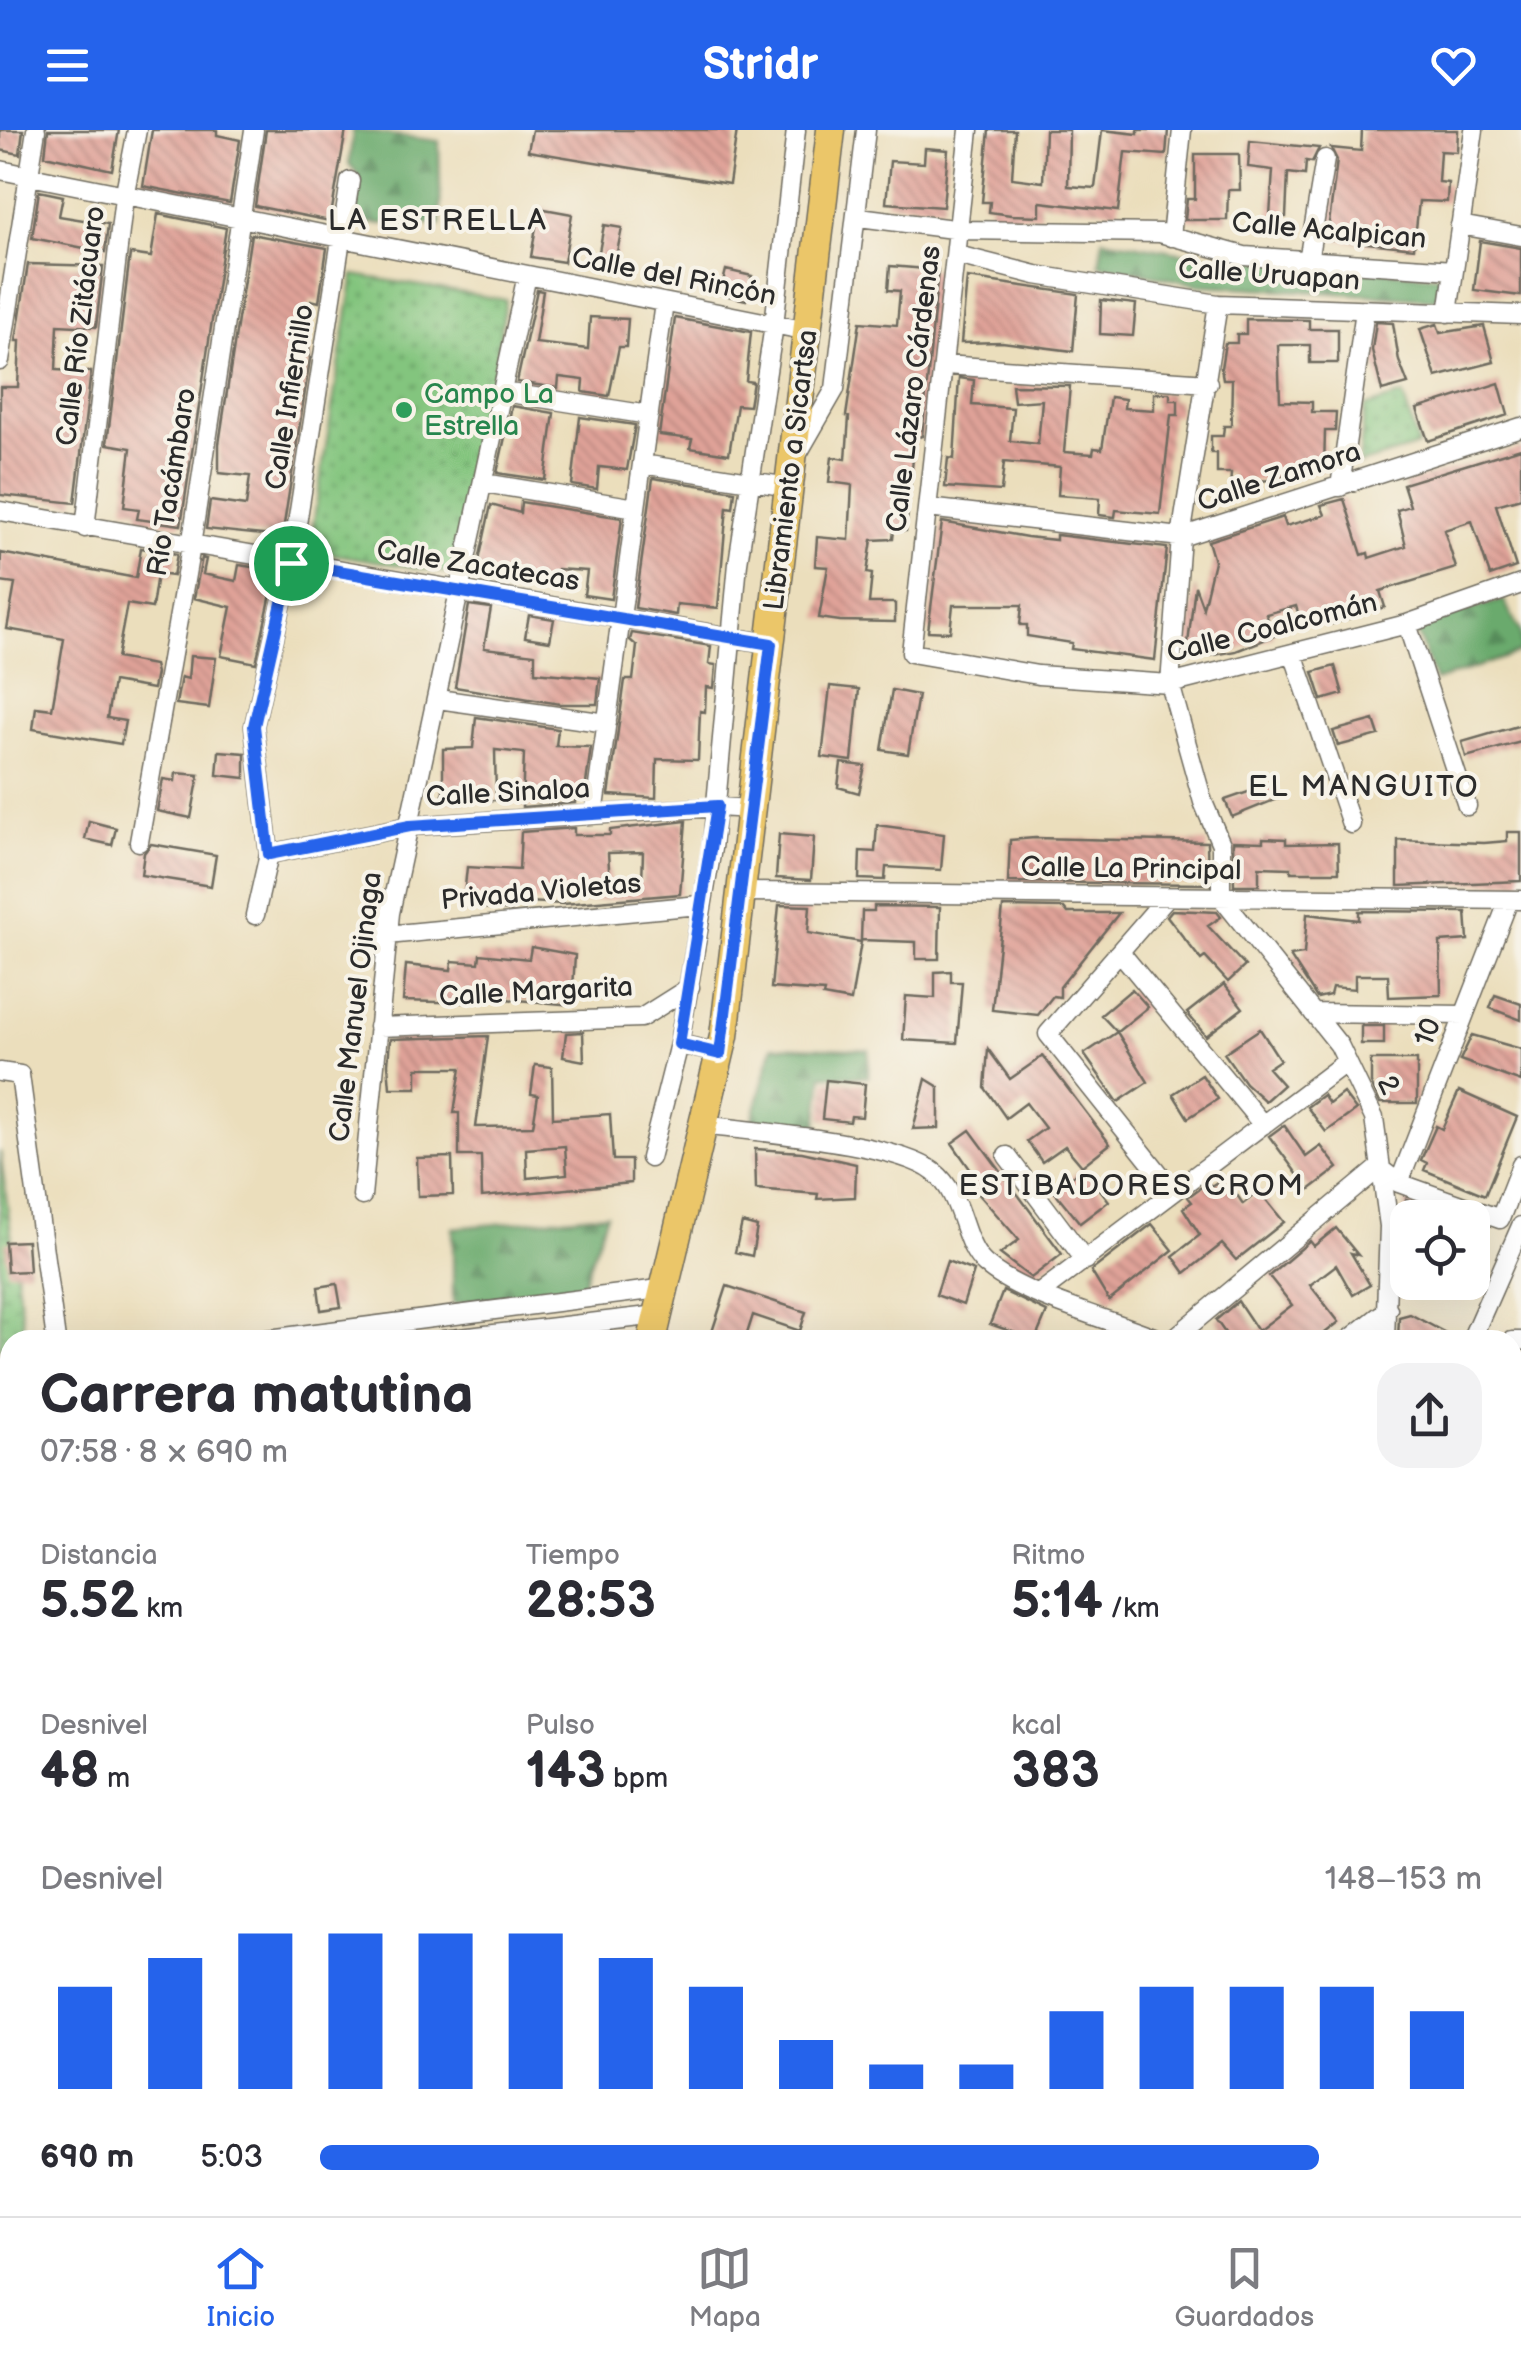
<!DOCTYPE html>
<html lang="es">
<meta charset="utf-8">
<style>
body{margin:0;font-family:"Balsamiq Sans",sans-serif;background:#f2f2f3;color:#2b2b33;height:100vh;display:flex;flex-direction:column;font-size:38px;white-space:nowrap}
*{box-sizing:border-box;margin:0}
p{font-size:32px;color:#7c7c81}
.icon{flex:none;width:55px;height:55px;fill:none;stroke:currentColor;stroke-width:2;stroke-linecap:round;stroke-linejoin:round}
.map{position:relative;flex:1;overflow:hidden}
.drawer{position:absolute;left:0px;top:1200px;width:1522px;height:888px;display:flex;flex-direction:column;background:#fff;border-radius:30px 30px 0 0;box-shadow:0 10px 40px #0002}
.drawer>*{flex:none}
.buttons{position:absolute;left:1390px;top:1070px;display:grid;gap:20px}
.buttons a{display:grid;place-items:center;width:100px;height:100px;border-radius:20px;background:#fff;box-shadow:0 10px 40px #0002;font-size:50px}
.pin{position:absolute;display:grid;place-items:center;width:85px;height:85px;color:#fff;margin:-42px;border:5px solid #fff;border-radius:50%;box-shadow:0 2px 10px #0007}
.round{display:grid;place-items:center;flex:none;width:105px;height:105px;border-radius:30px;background:#f2f2f3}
.head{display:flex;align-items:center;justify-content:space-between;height:170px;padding:0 40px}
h1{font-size:55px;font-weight:600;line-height:75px}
.stats{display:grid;grid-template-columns:repeat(3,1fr);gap:15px;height:170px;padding:10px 40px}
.stats div{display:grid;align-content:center}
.stats b{font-size:50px;font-weight:600}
.stats small{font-size:28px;font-weight:400}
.stats p{font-size:28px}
.chart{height:280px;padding:20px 40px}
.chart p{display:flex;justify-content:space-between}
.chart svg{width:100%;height:180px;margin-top:10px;stroke:#2563eb;stroke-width:6}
ul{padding:0 40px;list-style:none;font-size:32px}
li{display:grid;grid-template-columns:160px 120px 1fr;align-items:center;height:75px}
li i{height:25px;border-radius:12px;background:#2563eb}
header{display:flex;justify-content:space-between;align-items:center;height:130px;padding:0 40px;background:#2563eb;color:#fff;font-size:45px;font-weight:600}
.tabs{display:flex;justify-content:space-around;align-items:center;height:140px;border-top:2px solid #e1e1e2;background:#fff;font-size:28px;color:#7c7c81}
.tabs a{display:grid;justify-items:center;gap:5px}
.tabs .active{color:#2563eb}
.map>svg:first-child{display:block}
</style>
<header><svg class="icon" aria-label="menu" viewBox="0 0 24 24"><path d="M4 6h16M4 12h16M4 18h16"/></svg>Stridr<svg class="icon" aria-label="heart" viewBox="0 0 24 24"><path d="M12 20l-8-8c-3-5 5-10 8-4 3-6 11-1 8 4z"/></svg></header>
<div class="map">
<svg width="1521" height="2086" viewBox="0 0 1521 2086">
<defs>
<pattern id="forest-firs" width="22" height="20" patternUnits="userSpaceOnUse" patternTransform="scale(2.5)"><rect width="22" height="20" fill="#6aaa6d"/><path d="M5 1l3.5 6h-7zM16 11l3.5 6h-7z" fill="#578b5a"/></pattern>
<pattern id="park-dots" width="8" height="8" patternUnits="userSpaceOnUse" patternTransform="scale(2.5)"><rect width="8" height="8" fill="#83c57e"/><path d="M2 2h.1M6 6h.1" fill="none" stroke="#6ba067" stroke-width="1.8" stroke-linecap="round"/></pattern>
<pattern id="building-back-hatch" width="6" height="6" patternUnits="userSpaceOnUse" patternTransform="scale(2.5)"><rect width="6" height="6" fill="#e0a399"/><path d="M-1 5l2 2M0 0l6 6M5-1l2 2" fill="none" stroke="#b6857d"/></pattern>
</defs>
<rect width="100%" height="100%" fill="#f7f3e8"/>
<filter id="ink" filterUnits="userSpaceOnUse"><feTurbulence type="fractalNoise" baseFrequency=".01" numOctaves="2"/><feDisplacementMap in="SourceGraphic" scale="20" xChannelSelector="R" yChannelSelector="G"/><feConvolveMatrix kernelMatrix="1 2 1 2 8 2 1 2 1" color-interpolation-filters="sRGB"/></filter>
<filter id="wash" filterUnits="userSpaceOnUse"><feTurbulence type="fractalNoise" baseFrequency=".0048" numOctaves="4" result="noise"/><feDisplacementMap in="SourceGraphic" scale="40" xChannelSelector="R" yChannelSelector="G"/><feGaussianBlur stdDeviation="2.25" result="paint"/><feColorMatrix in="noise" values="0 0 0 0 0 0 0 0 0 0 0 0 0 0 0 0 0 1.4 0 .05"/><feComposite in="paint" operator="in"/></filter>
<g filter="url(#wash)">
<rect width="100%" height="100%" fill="#ebdebc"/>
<path fill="url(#forest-firs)" stroke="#4a6a4c" stroke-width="2.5" d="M353,0l86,11 2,84 -85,-2 2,-49 -9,-10z
M1103,109l100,17 237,20 -3,23 -237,-14 -101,-21z
M1504,470l17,34v18l-86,29 -21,-57z
M773,916l96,4 -1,27 -45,-2 -6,54 -66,-5z
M607,1084l-25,72 -129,18v-76z"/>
<path fill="url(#park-dots)" stroke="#577854" stroke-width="2.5" d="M354,145l152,25 -46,275 -151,-25z
M1403,265l15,51 -59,18 6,-57z
M0,1021l24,181 -24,17z"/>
<g id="blocks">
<path fill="url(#building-back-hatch)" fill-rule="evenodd" d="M0,0h23l-3,24 -20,-4z
M48,0h71l-7,40 -67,-15z
M152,0h65v5l23,5 -10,63 -87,-17z
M266,0h80l-16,91 -75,-15z
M532,0h205l-8,54 -201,-33z
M989,0h26l-3,48 31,4 2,-52h24l-1,56 27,2 7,-58 36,4v-4h30l-2,25 -41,-3 -7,59 -78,-9v14l-29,-1 -22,-3 1,-10h-8z
M1362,0h96l-1,22 -17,-1 -2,31 10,1 -1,19 -28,-1 -5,47 -87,-9 10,-79 -6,-12 30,3z
M1250,11l69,7 -7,14 -6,-1 -1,14 -17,-2 -2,44 -16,-1 3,-46 -25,-3z
M925,18l23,2 -5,57 -57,-4 4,-42 34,2z
M1195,24h44l1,36h-12l-1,30h-42l2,-21h8z
M39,61l24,5 -4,20 49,8 -3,28 -73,-14z
M539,78l33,6 -8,48 -33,-5z
M158,84l68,14 -45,297 -44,-6 2,-10 -15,-2 7,-59 -24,-4 23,-190 21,3z
M604,95l18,3 -9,43 -17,-3z
M251,104l76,14 -8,54 -8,-2 -4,19 -3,25 5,1 1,14 -28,178 -76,-8 4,-28 36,5 4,-30 -31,-3v-29z
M1480,111l41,7v48l-47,-6z
M28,134l75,2 -7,61 -38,-2 -2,45 35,2 -16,131 -75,-8v-108h18l2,-46h-4z
M890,136l48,4 -16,166 -7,2 -9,93 -12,-1 -1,9 -21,1 -5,33 5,1 -3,29h26v19l-55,-1 -21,-3 9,-51 -13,-1 2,-29 32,3 3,-55 -23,-3 3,-25 14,2 3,-42 -3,-1 14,-94 37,3 3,-34 -12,-1z
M726,140l26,6 -6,24 -26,-6z
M967,148l111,16 -5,57 -71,-9 -41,1z
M537,160l6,1 -8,52 53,6 2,-32 38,2 -2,28h-7l-10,49 -26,-4 1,-12 -25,-3 -1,11 -41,-6z
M1101,170l35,4 -3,32 -33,-2z
M675,188l76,14 -5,49 7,1 -4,24 -12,-1 -8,49 -39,-6 2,-9 -33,-4z
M1246,189l63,1v9h29v34h-28v-18h-32l2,56 32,1v10h24l-1,19h-10l-1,39 -41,5v5l-36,1v9l-17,-1 1,-16h-14v-20h-6v-17h12l1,-10h7l1,-47h-9l-2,-11 4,-25h12v-9h9z
M1376,192l17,1 6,38 9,23 -26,7 -10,-41z
M1437,194l3,9 44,-7 10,36 -58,15 -16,-48z
M959,248l15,2 -2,25 41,3 -3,33 28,3 4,-44 -28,2 -2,-17 58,1 -6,66 29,2 1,-6 8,1 8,-52 15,2 -1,9 30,2v-17h16v7h8v15h-7l-11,99 -44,-4 -1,7 -16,-2 1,-17 -42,-3 2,-28 -56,-5 -3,29 -56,-4 3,-29 6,1z
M1499,253l9,32 -80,26 -11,-32z
M512,276l42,7 -9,67 -48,-7z
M580,287l55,8 -8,45 -28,-3 -2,22 -25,-4z
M1521,318v50l-25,7 20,62 -26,9 -18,-55 -28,9 12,38 -76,23 5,16 -53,17 -4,-12 -28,7 -4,-13 -30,8 8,22 -38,15 -50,9 9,-74 8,22 11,-47 -6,-20 75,-24 3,9 39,-11 -4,-10 23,-6 18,56 6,-2 1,5 37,-12 -9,-36 13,-4 -7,-22z
M653,348l82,13 -2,17 -6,-1 -9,101 -41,-4 -1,11 -41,-7z
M521,372l101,16 -11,81 -27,-4 3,-24 -30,-2 -3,18 -77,-17 14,-65 29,8z
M942,392l85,15 29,3v-5l111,13 -12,112 -84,-11 1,-6 -45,-7v-11h-7l2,-20h-69l-3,27 -22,-1z
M141,418l36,6 -4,22 -16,-2 -5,34 -25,-4 -10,54 37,7 2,8 -3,16 -40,-7 -6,36 18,3 -4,23 -88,-15 3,-22 16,2 12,-70 -57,-10 8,-45 -15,-2 1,-29 135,25z
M202,428l4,1 -3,15 33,7 3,-16 37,6 -20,92 -35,-7 10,-49 -37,-9z
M469,475l22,3 -7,40 51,6v18l65,6 -3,26h-37l-105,-17z
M529,485l25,4 -4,22 -25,-4z
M632,503l79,13 -2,18 7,1 -2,23 -8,-1 -1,25 -5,-1 -2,49 -41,-1 -1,39 -47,-3 16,-115h8l4,-34 -7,-6z
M190,526l26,2 -7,50 -33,-4 5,-27 7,2z
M1335,536l8,28 -21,6 -9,-28z
M830,556l29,3 -7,72 -30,-4z
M892,560l26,5 -10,59 -26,-4z
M476,587l82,12 -2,17 35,1 -7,51h-9v5l-53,4 2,-54 -29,-3 1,50 -53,1v-52l30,-1z
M1374,590l5,15 -41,11 -5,-15z
M1521,595v17l-55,15 -4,-15z
M219,621l26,2v25l-28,-3z
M841,633l24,3 -6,27 -21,-6z
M176,643l23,2 -8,43 -34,-7 6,-32 12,2z
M1274,653l5,15 -47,19 -7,-17z
M89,691l27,7 -4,17 -27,-6z
M686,691l-6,73 -117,10 -51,-3 -1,10 -48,-5 4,-39 52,3 2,-38 53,-4v7h36v-5zM643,722l-1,30 -32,1 -2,-30z
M877,695l67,9 -3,36 -55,-3 -1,13 -26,-1 1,-28 15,1z
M1507,702h14v49l-123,5v-46l86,3 23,-2z
M779,704l35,3 -3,43 -35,-2z
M1035,708l172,4 1,42 -200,-2 2,-42z
M1263,708l23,1v5l52,-1 1,29h-48v-4l-32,-1v18h-25l-1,-44 30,1z
M151,714l65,11 -5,31 -70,-11 3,-22z
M779,775l31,1 -2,27 53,9 -10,59 -28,-5 1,-4 -53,-4z
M874,776l66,1 -1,52h-23v-17l-55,-2 1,-29h12z
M1003,777l61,1 4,5h51l-59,74v10l-7,-1 -15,19 -46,-5z
M1172,780l45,2 4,5 -13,9 37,40 -17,16 -23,-25 -4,3 -34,-44z
M1359,781l107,1 2,28 -28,2 1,53 -52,2 -1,-22h-33v14l-23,-2 -2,8 -13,3 -27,-42 14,-2 3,-40 52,6z
M531,817l44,8 -3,50 -100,-9v7l-69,-2 3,-36 45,5 1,-9 27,2 1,-9 49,5z
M951,841v11h11l-5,61 -54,-3 3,-44 29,2v-26z
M1224,854l19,24 -37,28 -19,-23z
M1132,859l16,18 -31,25 -16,-17z
M1495,865l26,9v16l-31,-12z
M1361,896h23v18h-23z
M1260,899l20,31 -12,8 15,17 -18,16 -20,-18 -21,-30z
M583,902l1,29 -21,-4 3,-24z
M1117,902l31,50 -30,20 -34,-48z
M1472,905l49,14v33l-61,-22z
M488,906l-12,91 57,-1 5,-31 -7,-1 4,-29 17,2 1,51 57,-4 3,46h18v23l-149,14 -1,-41h-22v-43h-5l7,-45h-44v20h-27l-2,-24 2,-25zM565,1016l2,28 -40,4 -1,-29z
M988,919l22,30 33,-23 67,88 -28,22 -17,-20 -23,16 -15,-21 18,-13 -19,-25 -20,15 -21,-30z
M1371,930h46v43h-37l-9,-20z
M1202,945l16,24 -30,19 -15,-24z
M926,949l13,8v41l-26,1z
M826,950l39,4 -3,33 -11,-1 -1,6 -28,-3z
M1459,961l58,26 -32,78 -61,-25 3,-7 -6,-3 15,-34 6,3z
M1343,963l13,17 -30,22 -19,-25 16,-12 6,9z
M1284,995l22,32 15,-11 17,22 -29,22 -40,-54z
M970,1000l92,124 -31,24 -31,-24 19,-14 -51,-58 7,-6 -23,-33z
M755,1019l47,3 54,12 -1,33 -38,2 1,-5 -62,-5z
M452,1027l1,38 -35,1 -1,-38z
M1083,1038l26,33 -29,22 -26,-32z
M1225,1047l18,27 16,-13 25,31 -48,38 -14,-16 -37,29 -12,-17 27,-21 -17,-27 9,-6 -4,-5 20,-15 3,4z
M1406,1069l53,19h-44l-10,-4z
M742,1093l15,4 -5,29 -17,-4z
M1152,1094l21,26 -64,51 -18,-30z
M1336,1098l22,27 -7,-2 19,32 -17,10 -17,-30 -26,20 29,37 -23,18h-86l-14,-20 22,-19 20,30 34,-26 -23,-29 41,-35 4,5z
M27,1111l2,30 -22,1 -2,-30z
M947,1131l27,10 -11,34 -27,-10z
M337,1154l4,23 -20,3 -3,-23z
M727,1156l79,26 -6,19 -47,-16 -8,25 -34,-5z
M1003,1161l44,21 -12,28 -45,-16z
M1410,1184l49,26h-61l1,-23z"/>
</g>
</g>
<g filter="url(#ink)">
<use href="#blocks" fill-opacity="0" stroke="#6e6a5e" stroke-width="2.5"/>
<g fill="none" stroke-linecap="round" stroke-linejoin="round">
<g stroke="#6e6a5e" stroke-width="21">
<path id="street" d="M969,0l-58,523 127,22 132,9 237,-60 114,-40
M0,40l808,161
M859,87l102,13 199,3 84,23 210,14
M1460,95l61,11
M1171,107l11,-107
M957,125l79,20 182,29 303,11
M1308,131l17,-102
M1218,174l-37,233 -11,147 33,118 18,42v53l118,148 35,73 15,108 -4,114
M1448,183l26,-183
M0,231l36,-231
M945,235l263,18
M503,262l146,23
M797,325l38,-66 31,-259
M642,334l147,23
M484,353l152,25
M1340,357l25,-177
M928,378l253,29 340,-110
M0,381l771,133
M85,398l39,-331 13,-67
M1407,494l60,182
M1293,523l58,171
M438,569l169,24
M594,685l70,-512
M139,712l52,-296 63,-416
M269,724l141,-28 307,-19 35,2
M741,762l780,8
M1167,767l-119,137 126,158
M255,785l14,-61 -15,-128 37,-163 59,-382
M387,805l312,-30
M1120,822l143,173
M1313,883l151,2
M378,897l263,-9 49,-31
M679,914l40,9
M0,942l20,3 36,265
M703,995c52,7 193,17 231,47 30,23 27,71 51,92 37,33 128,56 176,76
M1007,1026l78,104
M650,1028l29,-114 33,-196 26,-285 36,-238 22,-195
M1399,1053l110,-283
M362,1066l28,-283 137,-638
M1040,1163l306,-231
M261,1210l406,-52
M443,1210l215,-25
M1172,1210l207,-172 20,15 101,36 21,-54
M1349,1210l39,-31
M1471,1210l50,-114
M1512,1211h9
M0,1243l10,-1
M0,1260l10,-1
M1512,1354h9
M1512,1481l9,2
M0,1557l10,-1
M1512,1612l9,3
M1512,1753l9,3
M0,1797l10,2
M1512,1888l9,3
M0,1904l10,2
M1512,2025l9,-16
M0,2026l10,2
M304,2078l38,8
M1246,2078l23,8
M29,2086l3,-8
M623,2086l2,-8
M803,2086l3,-8
M944,2086l4,-8
M1116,2086l3,-8
M1481,2086l4,-8"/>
</g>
<g stroke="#6e6a5e" stroke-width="31">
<path id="primary" d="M652,1210l72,-304 107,-906
M450,2086l2,-8"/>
</g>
<use href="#street" stroke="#fff" stroke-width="18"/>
<use href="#primary" stroke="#ebc669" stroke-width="28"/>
</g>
</g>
<g fill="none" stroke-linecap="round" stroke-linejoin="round" filter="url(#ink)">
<g stroke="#fff" stroke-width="20">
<path id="route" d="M291,433l480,81 -51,410 -41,-10 38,-238 -307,20 -141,28 -15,-128z"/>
</g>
<use href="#route" stroke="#2563eb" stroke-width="12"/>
</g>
<circle fill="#2e9e5b" stroke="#f7f3e8" stroke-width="4" cx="404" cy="280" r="10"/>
<g text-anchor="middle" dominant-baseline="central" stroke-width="8" stroke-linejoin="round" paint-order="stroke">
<g font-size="28" fill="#2b2b2b" stroke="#f7f3e8">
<text transform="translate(1329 101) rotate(5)">Calle Acalpican</text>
<text transform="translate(1269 145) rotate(4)">Calle Uruapan</text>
<text transform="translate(674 147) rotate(11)">Calle del Rincón</text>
<text transform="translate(81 196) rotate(-83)">Calle Río Zitácuaro</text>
<text transform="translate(914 259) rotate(-83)">Calle Lázaro Cárdenas</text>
<text transform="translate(290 267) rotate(-81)">Calle Infiernillo</text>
<text transform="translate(791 340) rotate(-83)">Libramiento a Sicartsa</text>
<text transform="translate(1279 347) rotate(-18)">Calle Zamora</text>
<text transform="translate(172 352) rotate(-81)">Río Tacámbaro</text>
<text transform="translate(478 436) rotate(9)">Calle Zacatecas</text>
<text transform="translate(1272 498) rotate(-14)">Calle Coalcomán</text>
<text transform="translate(508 663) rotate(-3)">Calle Sinaloa</text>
<text transform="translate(1131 739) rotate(1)">Calle La Principal</text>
<text transform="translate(541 762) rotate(-5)">Privada Violetas</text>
<text transform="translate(536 862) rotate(-3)">Calle Margarita</text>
<text transform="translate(356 877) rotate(-83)">Calle Manuel Ojinaga</text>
<text transform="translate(1428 902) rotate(-69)">10</text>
<text transform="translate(1388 955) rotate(64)">2</text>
</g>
<g font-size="28" fill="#27864d" stroke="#f7f3e8" text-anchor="start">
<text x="424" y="264">Campo La<tspan x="424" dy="32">Estrella</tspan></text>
</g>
<g font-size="30" letter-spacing="2.5" fill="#2b2b2b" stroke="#f7f3e8">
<text x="438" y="91">LA ESTRELLA</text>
<text x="1364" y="657">EL MANGUITO</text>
<text x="1132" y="1056">ESTIBADORES CROM</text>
</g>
</g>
</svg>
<div class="buttons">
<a><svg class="icon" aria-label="locate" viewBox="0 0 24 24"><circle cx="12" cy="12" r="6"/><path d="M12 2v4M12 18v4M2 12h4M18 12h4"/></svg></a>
</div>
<div class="pin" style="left:291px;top:433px;background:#1e9e55"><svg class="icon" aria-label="arrive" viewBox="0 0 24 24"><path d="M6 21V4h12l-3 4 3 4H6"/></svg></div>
<section class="drawer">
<div class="head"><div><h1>Carrera matutina</h1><p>07:58 · 8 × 690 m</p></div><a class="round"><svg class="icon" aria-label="share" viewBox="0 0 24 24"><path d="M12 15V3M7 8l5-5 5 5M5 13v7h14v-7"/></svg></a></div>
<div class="stats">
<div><p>Distancia</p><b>5.52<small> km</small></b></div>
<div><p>Tiempo</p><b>28:53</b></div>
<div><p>Ritmo</p><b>5:14<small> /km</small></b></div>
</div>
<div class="stats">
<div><p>Desnivel</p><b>48<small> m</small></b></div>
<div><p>Pulso</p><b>143<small> bpm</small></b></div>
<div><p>kcal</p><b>383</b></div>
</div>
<div class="chart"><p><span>Desnivel</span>148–153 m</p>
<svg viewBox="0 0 160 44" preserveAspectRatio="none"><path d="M5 44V19M15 44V12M25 44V6M35 44V6M45 44V6M55 44V6M65 44V12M75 44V19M85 44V32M95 44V38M105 44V38M115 44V25M125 44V19M135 44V19M145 44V19M155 44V25"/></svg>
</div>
<ul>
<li><b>690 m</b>5:03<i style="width:86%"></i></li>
</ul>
</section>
</div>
<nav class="tabs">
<a class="active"><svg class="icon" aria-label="home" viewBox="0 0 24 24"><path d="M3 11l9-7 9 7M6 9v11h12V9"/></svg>Inicio</a>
<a><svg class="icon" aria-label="map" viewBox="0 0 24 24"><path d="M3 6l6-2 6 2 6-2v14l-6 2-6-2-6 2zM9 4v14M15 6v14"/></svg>Mapa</a>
<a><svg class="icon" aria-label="saved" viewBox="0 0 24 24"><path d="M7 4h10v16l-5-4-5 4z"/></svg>Guardados</a>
</nav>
